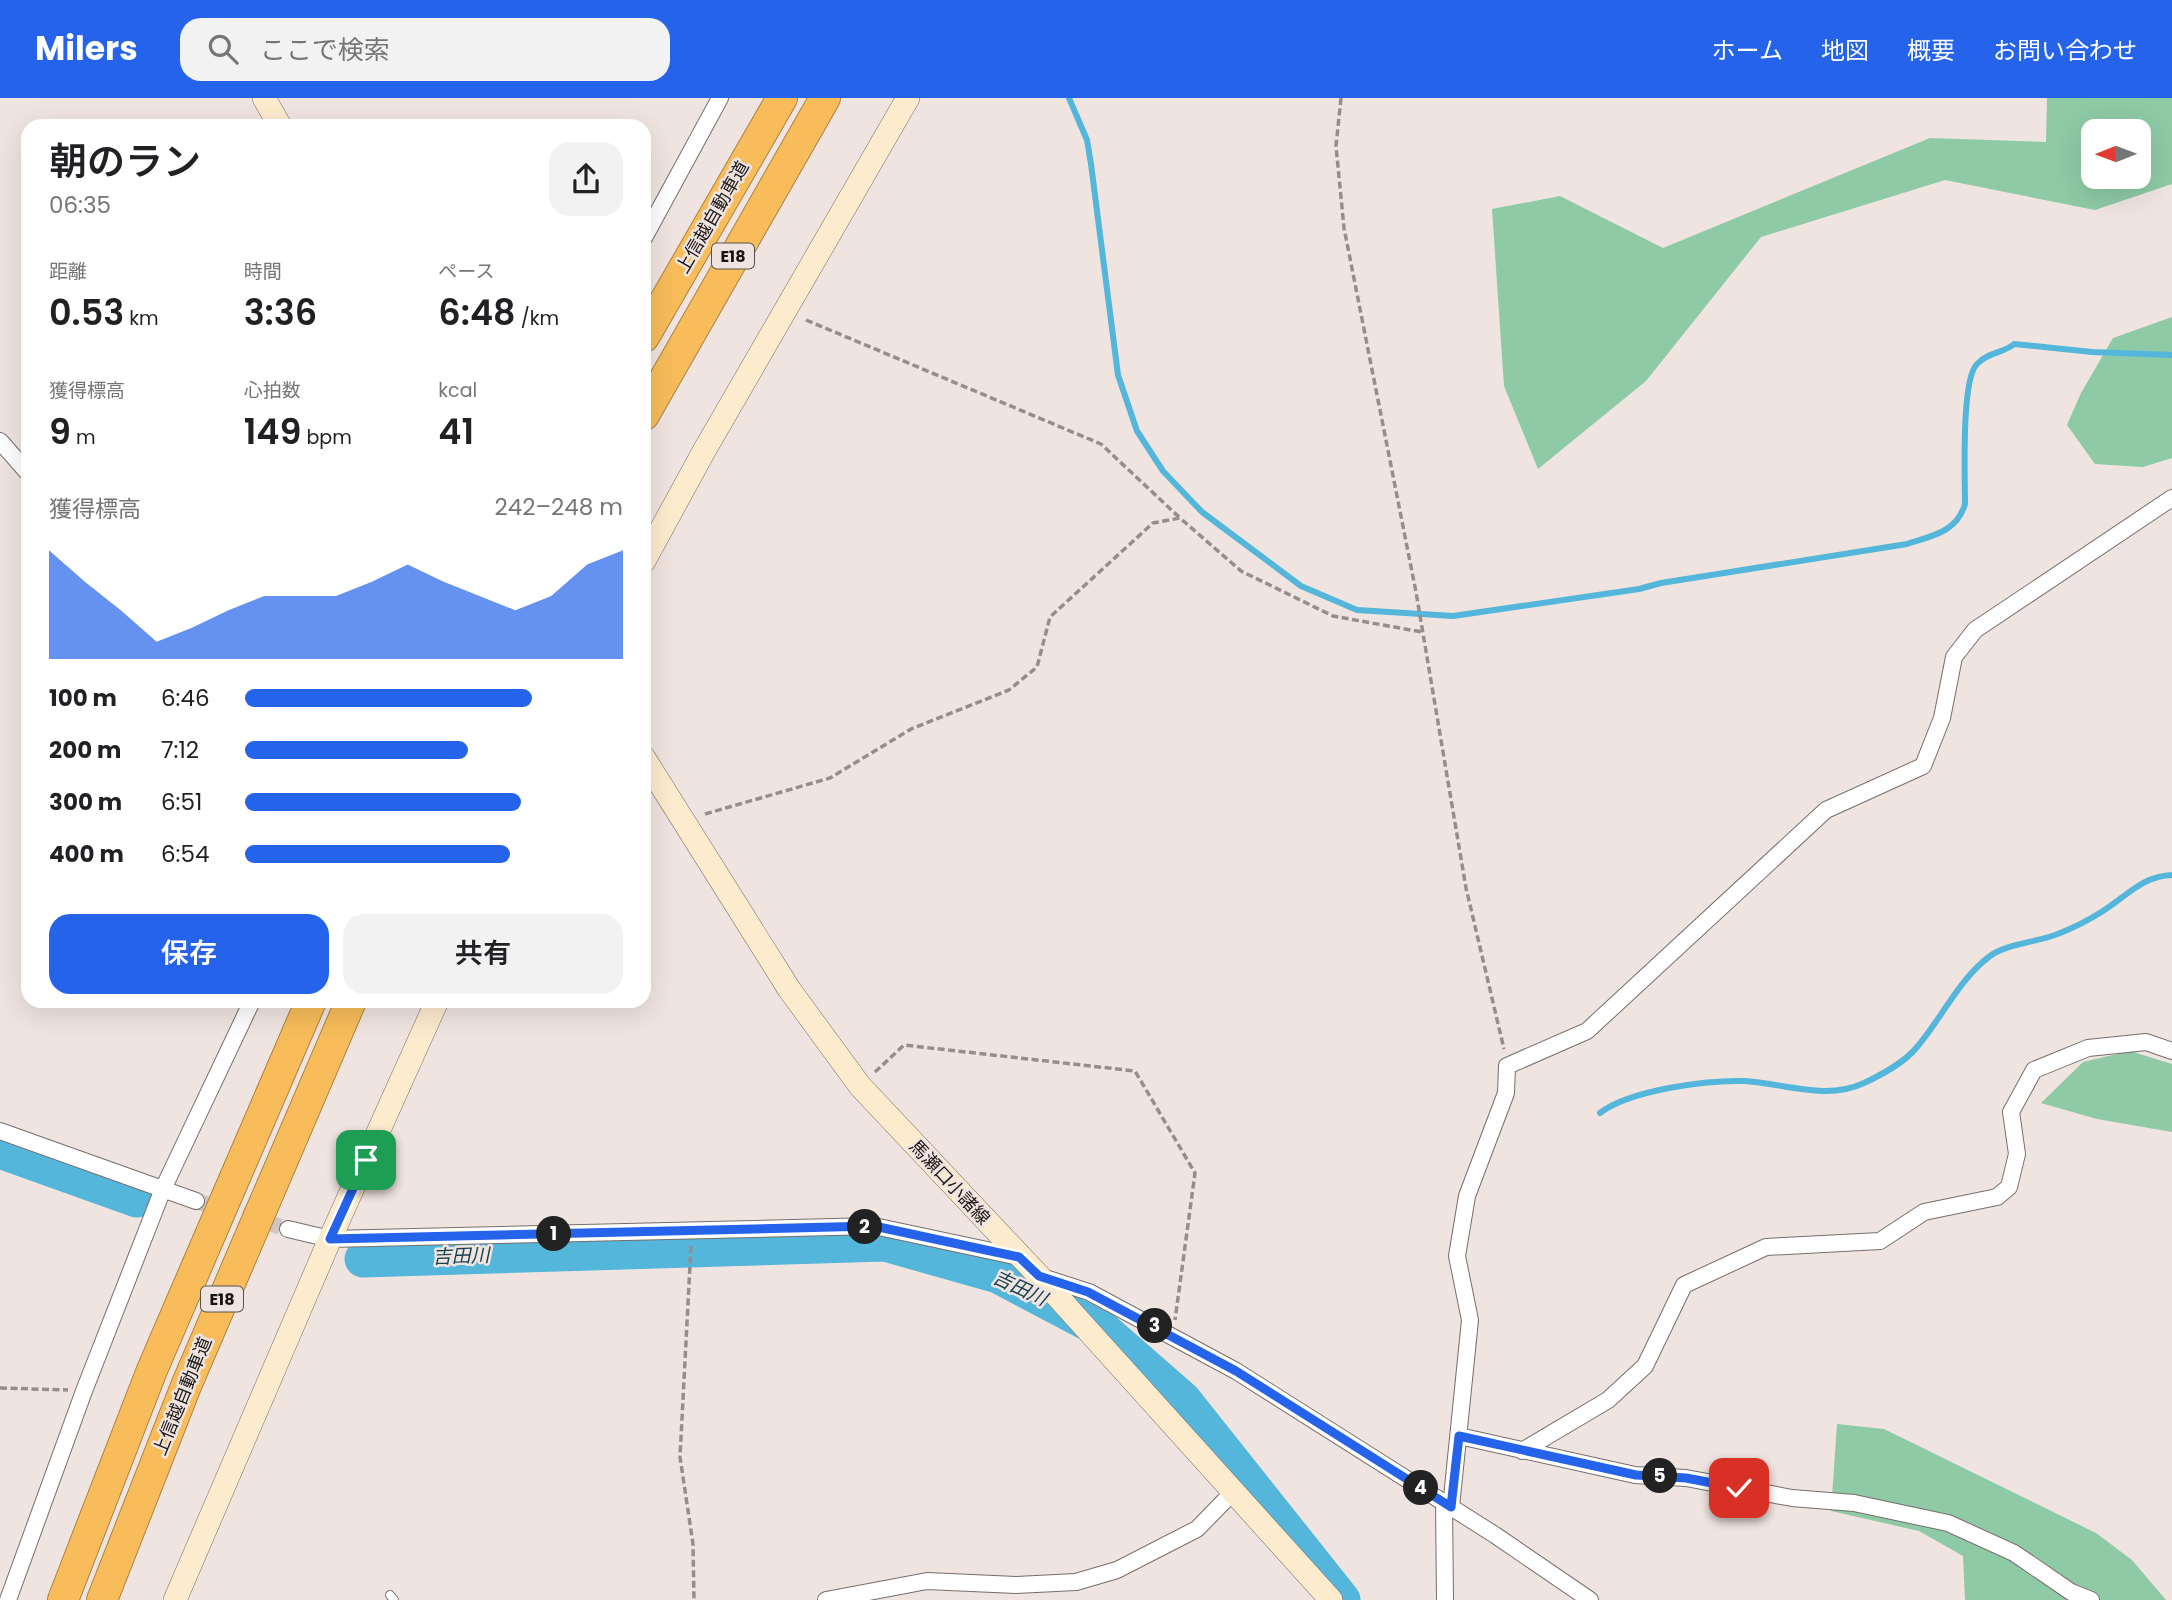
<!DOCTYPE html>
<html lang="ja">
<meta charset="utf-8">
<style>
body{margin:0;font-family:Poppins,"Noto Sans JP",sans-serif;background:#f2f2f2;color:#202124;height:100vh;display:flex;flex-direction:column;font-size:26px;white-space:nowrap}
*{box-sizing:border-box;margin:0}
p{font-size:23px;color:#757577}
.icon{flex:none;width:38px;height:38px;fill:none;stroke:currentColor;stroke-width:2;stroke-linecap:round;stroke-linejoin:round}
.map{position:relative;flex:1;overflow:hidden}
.drawer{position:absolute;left:21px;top:21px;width:630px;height:889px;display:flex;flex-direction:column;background:#fff;border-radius:21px;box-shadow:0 7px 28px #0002}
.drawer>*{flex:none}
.needle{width:46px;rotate:269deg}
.buttons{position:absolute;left:2081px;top:21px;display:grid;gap:14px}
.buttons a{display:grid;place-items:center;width:70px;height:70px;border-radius:14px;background:#fff;box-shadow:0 7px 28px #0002;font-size:35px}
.pin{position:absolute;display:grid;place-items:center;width:60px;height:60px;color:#fff;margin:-30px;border-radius:14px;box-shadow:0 4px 10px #0006}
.km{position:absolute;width:35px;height:35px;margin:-18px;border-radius:50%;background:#222;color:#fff;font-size:19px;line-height:35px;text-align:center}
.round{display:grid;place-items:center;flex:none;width:74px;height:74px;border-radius:21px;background:#f2f2f2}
.headline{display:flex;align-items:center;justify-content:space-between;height:119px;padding:0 28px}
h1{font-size:38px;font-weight:600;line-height:52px}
.stats{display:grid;grid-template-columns:repeat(3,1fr);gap:10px;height:119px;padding:7px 28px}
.stats div{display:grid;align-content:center}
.stats b{font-size:35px;font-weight:600}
.stats small{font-size:19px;font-weight:400}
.stats p{font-size:19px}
.chart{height:196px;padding:14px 28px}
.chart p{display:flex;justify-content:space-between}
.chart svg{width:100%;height:126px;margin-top:7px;fill:#2563eb;opacity:.7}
.button{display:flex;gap:14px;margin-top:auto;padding:14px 28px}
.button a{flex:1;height:80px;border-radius:21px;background:#2563eb;color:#fff;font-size:28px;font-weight:600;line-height:80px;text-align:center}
.button a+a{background:#f2f2f2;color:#202124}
ul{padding:0 28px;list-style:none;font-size:23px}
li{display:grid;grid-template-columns:112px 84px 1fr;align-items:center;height:52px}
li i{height:18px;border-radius:9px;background:#2563eb}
header{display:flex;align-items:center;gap:42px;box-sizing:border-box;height:98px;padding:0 35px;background:#2563eb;color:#fff}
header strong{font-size:33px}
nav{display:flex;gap:38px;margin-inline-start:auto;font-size:24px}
.search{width:490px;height:63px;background:#f2f2f2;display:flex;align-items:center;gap:18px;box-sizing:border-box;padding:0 24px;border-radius:21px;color:#757577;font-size:26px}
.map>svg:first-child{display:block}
</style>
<header>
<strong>Milers</strong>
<div class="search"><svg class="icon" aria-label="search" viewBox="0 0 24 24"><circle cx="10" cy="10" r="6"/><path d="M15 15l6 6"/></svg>ここで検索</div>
<nav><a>ホーム</a><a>地図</a><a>概要</a><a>お問い合わせ</a></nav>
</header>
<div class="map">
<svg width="2172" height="1502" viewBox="0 0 2172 1502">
<rect width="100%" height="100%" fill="#f0e4e0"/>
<path fill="#8ecaa6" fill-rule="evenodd" d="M2047,0h125v86l-77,26 -150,-30 -184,57 -115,144 -108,88 -34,-83 -12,-177 68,-13 103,52 267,-110 116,4zM2138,33v46h-45v-46z
M2172,219v141l-29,9 -48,-3 -28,-39 14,-32 32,-55z
M2130,953l42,13v68l-75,-13 -56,-16 42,-41z
M1837,1326l47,5 212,104 36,27 34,40h-201l-2,-44 -44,-25 -88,-20z"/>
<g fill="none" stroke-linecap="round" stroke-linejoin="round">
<path stroke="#53b6da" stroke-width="6" d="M1069,0l18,42 4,24 27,211 19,56 26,40 39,41 99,74 56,24 96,6 186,-27 22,-6 246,-39c25,-8 50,-12 58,-40 0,-26 -4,-124 12,-140 12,-13 28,-11 37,-20l78,8 80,3
M1600,1015c30,-23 106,-33 144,-32 39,2 82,20 120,2 19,-9 40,-20 53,-36 25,-29 41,-67 73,-91 16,-12 46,-14 65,-21 16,-6 34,-15 48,-24 24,-15 39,-35 69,-36"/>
<path stroke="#53b6da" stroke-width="37" d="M0,1052l137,49
M363,1161l522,-16 113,32 106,56 79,69 159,200"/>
<path stroke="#d0c5c1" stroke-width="16" stroke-dasharray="16 8" stroke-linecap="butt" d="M196,1103l92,28"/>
<g stroke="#776e6a" stroke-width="10">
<path id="lane" d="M390,1497l4,5"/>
</g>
<g stroke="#776e6a" stroke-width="18">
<path id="street" d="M644,140l76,-140
M0,343l28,32
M0,1033l196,70
M288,1131l42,10 544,-13 145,31
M1042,1179l47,15 147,79 259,164 95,65
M1459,1338l176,39 51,3 106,20 62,5 94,20 66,30 57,39 20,8
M1522,1353l86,-51 37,-34 39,-81 82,-38 114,-6 44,-29 73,-15 12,-10 8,-33 -6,-42 23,-42 54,-22 58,-6 26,9
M1444,1405l1,97
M1451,1409l19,-187 -13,-64 10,-60 39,-103 1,-27 80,-35 239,-221 97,-44 19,-48 12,-61 21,-27 197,-132
M8,1502l76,-209 79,-202 89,-188
M826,1502l101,-19 89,4 60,-3 41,-12 80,-41 36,-37"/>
</g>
<g stroke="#776e6a" stroke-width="24">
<path id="secondary" d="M264,0l16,28
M644,463l60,-110 204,-353
M644,660l145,231 71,97 179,190 292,324
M175,1502l155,-361 107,-238"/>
</g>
<g stroke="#aa8242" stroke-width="32">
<path id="highway" d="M644,239l138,-239
M644,317l181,-317
M63,1502l89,-230 159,-369
M102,1502l84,-214 165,-385"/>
</g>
<path stroke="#978e8b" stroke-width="3.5" stroke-dasharray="7 3.5" stroke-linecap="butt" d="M1341,0l-5,48 8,82 72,364 50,296 38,161
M806,222l295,124 79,74
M705,716l125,-36 81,-49 98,-39 28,-23 13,-50 103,-94 27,-5 61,53 92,45 89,16
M875,974l29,-27 231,26 60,102 -20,147
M691,1148l-11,211 13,87 1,56
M0,1290l68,2"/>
<use href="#lane" stroke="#fff" stroke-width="8"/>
<use href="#street" stroke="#fff" stroke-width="16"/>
<use href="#secondary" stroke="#fdebce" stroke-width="23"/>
<use href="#highway" stroke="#f8bd5a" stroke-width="30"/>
</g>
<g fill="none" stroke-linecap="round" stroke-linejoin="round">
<g stroke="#fff" stroke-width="14">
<path id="route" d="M366,1062l-36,79 544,-13 145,31 20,19 49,16 148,79 215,136 8,-71 177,39 50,3 53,10"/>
</g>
<use href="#route" stroke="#2563eb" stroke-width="9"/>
</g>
<g text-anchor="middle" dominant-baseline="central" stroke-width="5" stroke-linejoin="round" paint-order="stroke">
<g fill="#f0e4e0" stroke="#5a5351" stroke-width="2">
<rect x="712" y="145.5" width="42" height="25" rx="5"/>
<rect x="201" y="1188.5" width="42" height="25" rx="5"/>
</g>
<g font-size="16" font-weight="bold" fill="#191514">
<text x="733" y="158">E18</text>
<text x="222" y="1201">E18</text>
</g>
<g font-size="18" fill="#191514" stroke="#f0e4e0">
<text transform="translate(712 119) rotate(-60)">上信越自動車道</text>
<text transform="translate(950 1084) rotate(47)">馬瀬口小諸線</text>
<text transform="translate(182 1298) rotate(-68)">上信越自動車道</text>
</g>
<g font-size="19" font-style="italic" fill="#14404f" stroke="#f0e4e0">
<text transform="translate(461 1158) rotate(-2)">吉田川</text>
<text transform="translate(1020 1190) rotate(25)">吉田川</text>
</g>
</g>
</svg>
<div class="buttons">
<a><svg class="needle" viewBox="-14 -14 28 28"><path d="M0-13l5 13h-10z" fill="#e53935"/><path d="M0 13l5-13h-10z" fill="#757577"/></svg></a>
</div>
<div class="pin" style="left:366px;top:1062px;background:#1e9e55"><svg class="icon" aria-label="arrive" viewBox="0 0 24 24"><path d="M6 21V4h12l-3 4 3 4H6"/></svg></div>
<div class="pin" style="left:1739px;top:1390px;background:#d93025"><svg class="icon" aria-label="check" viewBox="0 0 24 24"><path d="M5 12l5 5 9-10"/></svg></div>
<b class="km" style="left:554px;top:1136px">1</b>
<b class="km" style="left:865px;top:1129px">2</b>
<b class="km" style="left:1155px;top:1228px">3</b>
<b class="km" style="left:1421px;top:1390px">4</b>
<b class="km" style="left:1660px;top:1378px">5</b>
<section class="drawer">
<div class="headline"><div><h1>朝のラン</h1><p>06:35</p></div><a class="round"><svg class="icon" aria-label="share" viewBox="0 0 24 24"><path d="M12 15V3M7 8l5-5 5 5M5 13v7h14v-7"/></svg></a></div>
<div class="stats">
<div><p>距離</p><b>0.53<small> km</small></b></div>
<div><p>時間</p><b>3:36</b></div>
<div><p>ペース</p><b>6:48<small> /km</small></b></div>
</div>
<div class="stats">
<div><p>獲得標高</p><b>9<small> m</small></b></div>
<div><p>心拍数</p><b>149<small> bpm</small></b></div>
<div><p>kcal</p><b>41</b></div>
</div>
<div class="chart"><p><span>獲得標高</span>242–248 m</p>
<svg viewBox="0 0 160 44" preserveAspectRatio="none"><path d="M0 44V6L10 17L20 27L30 38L40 33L50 27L60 22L70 22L80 22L90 17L100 11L110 17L120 22L130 27L140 22L150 11L160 6V44z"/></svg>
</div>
<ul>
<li><b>100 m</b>6:46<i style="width:76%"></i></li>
<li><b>200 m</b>7:12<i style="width:59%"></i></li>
<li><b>300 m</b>6:51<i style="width:73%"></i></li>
<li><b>400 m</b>6:54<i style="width:70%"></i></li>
</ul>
<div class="button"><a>保存</a><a>共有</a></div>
</section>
</div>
